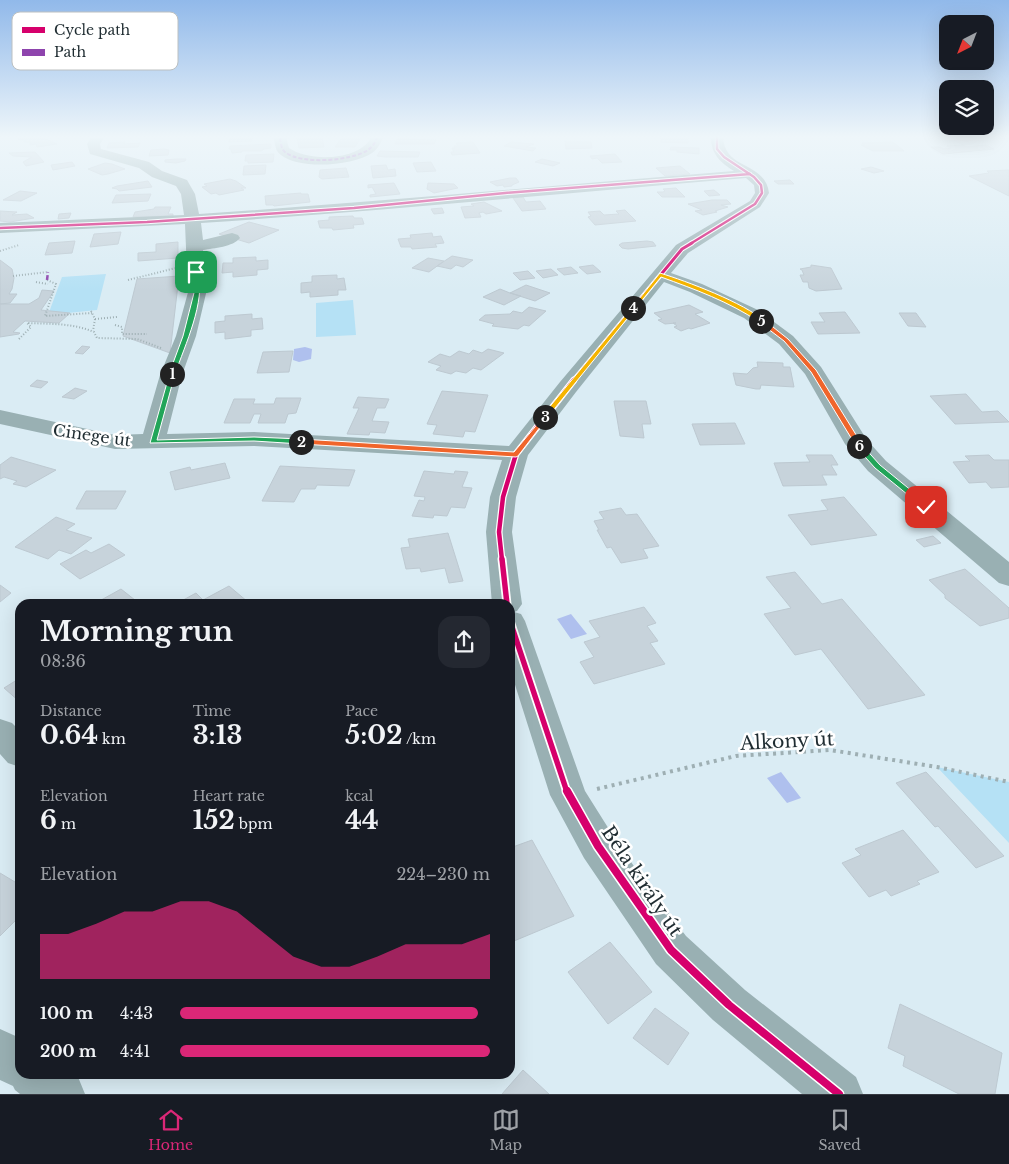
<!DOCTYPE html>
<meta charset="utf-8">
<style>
body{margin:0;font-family:"Libre Baskerville",serif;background:#242831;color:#f1f3f6;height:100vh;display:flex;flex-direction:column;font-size:19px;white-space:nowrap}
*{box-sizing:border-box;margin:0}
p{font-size:16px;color:#9ea1a6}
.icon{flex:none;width:28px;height:28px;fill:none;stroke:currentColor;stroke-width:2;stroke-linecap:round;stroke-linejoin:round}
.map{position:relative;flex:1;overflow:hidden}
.drawer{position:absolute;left:15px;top:599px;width:500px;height:480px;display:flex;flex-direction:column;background:#171b24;border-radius:15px;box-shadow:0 5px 20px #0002}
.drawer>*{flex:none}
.needle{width:32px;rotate:222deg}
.controls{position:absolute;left:939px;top:15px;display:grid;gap:10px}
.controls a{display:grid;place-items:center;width:55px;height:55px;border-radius:10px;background:#171b24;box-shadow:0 5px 20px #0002;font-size:25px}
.pin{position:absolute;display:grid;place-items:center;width:42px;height:42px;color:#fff;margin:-21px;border-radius:10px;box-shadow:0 2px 8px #0006}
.km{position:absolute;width:25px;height:25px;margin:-12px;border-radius:50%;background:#222;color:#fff;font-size:14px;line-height:25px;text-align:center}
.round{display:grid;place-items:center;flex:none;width:52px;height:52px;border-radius:15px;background:#242831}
.summary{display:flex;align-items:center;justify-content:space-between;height:85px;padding:0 25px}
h1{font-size:28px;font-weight:700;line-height:38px}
.stats{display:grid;grid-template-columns:repeat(3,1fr);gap:8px;height:85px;padding:5px 25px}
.stats div{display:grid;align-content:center}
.stats b{font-size:25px;font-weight:700}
.stats small{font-size:14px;font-weight:400}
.stats p{font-size:14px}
.chart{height:140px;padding:10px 25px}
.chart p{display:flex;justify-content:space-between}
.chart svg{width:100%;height:90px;margin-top:5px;fill:#db2777;opacity:.7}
ul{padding:0 25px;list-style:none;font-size:16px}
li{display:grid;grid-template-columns:80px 60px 1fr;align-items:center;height:38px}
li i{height:12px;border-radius:6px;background:#db2777}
.menu{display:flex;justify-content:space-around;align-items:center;height:70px;border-top:1px solid #363941;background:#171b24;font-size:14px;color:#9ea1a6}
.menu a{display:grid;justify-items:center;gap:2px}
.menu .active{color:#db2777}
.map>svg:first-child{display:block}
</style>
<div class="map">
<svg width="1009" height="1094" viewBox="0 0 1009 1094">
<rect width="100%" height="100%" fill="#daecf4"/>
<path fill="#b5e1f5" d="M106,274l-9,36 -49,5 14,-38z
M353,300l3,35 -40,2v-34z
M937,767l72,15v61z"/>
<path fill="#afc0ee" d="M305,347l7,2 -1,10 -12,3 -6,-2 1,-11z
M571,614l16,20 -16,5 -14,-20z
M781,772l20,26 -14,5 -20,-25z"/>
<path fill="#c7d3db" stroke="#bdc9d1" d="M18,138h25l14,6 -20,3 -1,-3 -6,1v-3h-6v-2h-5z
M230,138h22v3l-23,1z
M297,138h25l2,9 -25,1z
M347,138l13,1 -5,8h-20l6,-8z
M661,138h27v5l-27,-1z
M397,139l39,1 -2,4h-39z
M565,141l26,1 1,6 -26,1z
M125,142l-1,2 16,-1 -2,4 -31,1 2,-5z
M473,142l7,11 -28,2 -1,-3h3l-2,-4h3l-1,-2h4l-2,-3z
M511,142l23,2 -8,3 10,1 -3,3 -29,-5z
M893,142l11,9h-31l-12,-6h4l-3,-2z
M271,144v4l-7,1 -3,2h-19v1l-10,1 -1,-4h-2l1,-3z
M963,145l4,2 19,-2 8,4 -51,5 -12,-7h9l4,2 7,-1 -4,-2z
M671,147l28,1v6l-22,-2v-2h-7z
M164,149l5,1 -1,5 -19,1 2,-6z
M380,151l40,1 -2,5h-33l-8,-1z
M35,152l9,10 -18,4 -3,-4 9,-5 -19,-1 -4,-3z
M274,154l-1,8 -25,1v-2h-3l1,-6z
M615,154l7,8 -20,1 -5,-5 -5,1 -2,-3z
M176,159h10l-1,2 -9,2 -11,-1v-2z
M542,159l18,4 -7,3 -18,-4z
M72,162l3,4 -22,4 -2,-5z
M431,162l5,9 -19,1 -4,-9z
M105,163l7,1 13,5 -17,5 -6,1 -14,-6z
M266,165l-1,9 -22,1 1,-9z
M386,165l2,5 7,-1 1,7 -23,2 -2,-12z
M680,166l10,8 -25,2 -9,-8z
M871,167l13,4 -10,2 -13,-4z
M346,168l3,9 -27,2 -3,-2 1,-7z
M1009,170v26l-40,-20 20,-3 -2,-2z
M510,178h6l3,4 -7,3v1l-8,1 -1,-2 -6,1 -7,-4z
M230,179l6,2 10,7h-5l3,2 -25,5 -3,-2 -5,1 -9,-7 5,-1 -3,-2z
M790,180l4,4h-16l-4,-3z
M148,181l4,6 -33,4 -2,-2 -5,-1 5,-2z
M394,183l6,11 -30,3v-2l6,-1 -4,-7 -4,1v-3z
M428,183l26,1 4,4 -24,5 -7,-4z
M676,188l9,9h-23l-5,-5h6l2,-1 -2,-2z
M714,190l6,5 -11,1 -5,-5z
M20,191l17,2 -16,8 -18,-1z
M301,193v1h7l2,8 -36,4 -1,-1h-7l-1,-9z
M151,194l-3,7 -36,2 4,-8z
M523,197l3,5 14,-1 6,8 -24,2 -9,-13z
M712,200h15l4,4 -10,1 7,2 -13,4 2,1 -14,3 -8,-4 7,-1 -14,-6z
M484,202l18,9 -16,3 -3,-2 -4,1 2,4 -16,1 -4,-11 13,-1 -3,-2z
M155,207h16l-3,7h5v2l-40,1 2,-5 19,-3z
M442,208l2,5 -10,1 -3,-5z
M625,210l11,11 -41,4 -7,-8 3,-1 -3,-4 12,-1 4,4 15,-1 -3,-3z
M0,211l17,1 -5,3 15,-1 7,4 -24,4 -10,-1z
M71,213l-2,5 -11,1 1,-5z
M353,216l1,2h8l2,6 -11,1 1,3 -21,2 -1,-2h-12l-2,-7 11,-1v-3z
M249,222l30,8 -30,13 -30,-9z
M121,232l-3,12 -28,3 4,-13z
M432,233l1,4 8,-1 3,7 -9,1 2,3 -25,2 -1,-2h-10l-3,-8 13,-1 -1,-3z
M75,241l-3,12 -27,2 4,-12z
M647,241l6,1 3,4 -28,3 -6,-1 -3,-3 3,-2z
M178,242v16l-40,3v-8l18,-1v-8z
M452,256l21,4 -10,7 -7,-2 -5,4 -14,-3z
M256,257v4l12,-1v9l-11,1v5l-24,2v-5l-11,1 1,-10h10v-5z
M428,258l16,3 -15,11 -17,-4z
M0,260l12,9 2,9 -2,11 -3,5h8l-7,9 -10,1z
M593,265l8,7 -14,2 -8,-7z
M811,265l20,3 11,21 -26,2 -7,-3 -1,-6h-5l-3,-7h4l-2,-5 -2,-1 11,-2z
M571,267l7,6 -14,2 -7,-6z
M551,269l7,6 -15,3 -7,-7z
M528,271l7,7 -15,2 -7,-7z
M337,275v4l7,-1 2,12h-8v5l-28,2v-5l-9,1v-10l11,-1v-6z
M179,276l-9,77 -47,-17 14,-57z
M526,285l24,8 -15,8 -25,-8z
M500,289l10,4 11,3 -17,9 -21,-8z
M42,290l12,1 -13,19 29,3 -11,10 -34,-2 -12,11 7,1 -1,1 -19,3v-33h29l10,-6z
M689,305l14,7 -8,2 15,9 -19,6 -2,-1 -8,3 -7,-4 3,-1 -4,-3h3l-11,1 -7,-4 4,-1 -8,-6z
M529,307l17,4 -17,15 -5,-1 -6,4 -26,-3 2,-2 -15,-4 6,-5 25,-1 3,-3 9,2z
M845,312l15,21 -42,1 -7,-12h14l-6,-9z
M899,313h17l10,14 -18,-1z
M252,314v5l10,-1 1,11 -12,1v6l-26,3v-7l-10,1v-11l10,-1v-5z
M82,346l8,1 -7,7 -8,-1z
M488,349l16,4 -23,17 -8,-2 -7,5 -10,-2 -5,3 -15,-4 5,-4 -13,-4 12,-8 10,3 9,-6 10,3 4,-4 9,3z
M293,351l-4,21 -32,1 6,-21z
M757,362l26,1v4h7l4,20 -33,-2 -1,4h-4l-20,-4 -3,-12 14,1 6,-6 5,-1z
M37,380l11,2 -7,6 -11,-2z
M75,388l12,3 -13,8 -12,-2z
M442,391l46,4 -13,37 -10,-1 -2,6 -30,-3 4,-9 -10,-1z
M966,394l16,18 16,-1 11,11 -54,2 -25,-28z
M358,397l31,2 -4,9h-8l-5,13 17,1 -4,11 -15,-1 -1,3 -22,-1 12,-26h-6z
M276,398h25l-5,15 -8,1 -3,9h-27l3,-9h-7l-4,9h-26l10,-24h21l-2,5h21z
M614,401h32l5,23h-9l2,14 -24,-2z
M735,423l10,21 -45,1 -8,-21z
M806,455h26l6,10h-7l6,10h-15l5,10 -44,1 -9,-23 36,-1z
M989,455l5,5h15v27l-18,1 -5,-6 -17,1 -16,-21 17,-1 -5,-5z
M11,457l17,5 28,8 -30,17 -13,-3 4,-3 -13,-4 -4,2v-14z
M225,463l5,15 -55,12 -5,-18 20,-5 1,3z
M280,466l75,4 -6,16 -32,-1 -2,4h-14l-7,13 -32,-1z
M424,471l30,3 1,-3 13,1 -6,15 10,1 -7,20 -14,-1 -4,9 -13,-1 -1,3 -21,-2 7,-16 5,1 1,-4 -11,-1z
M86,491h40l-10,18h-40z
M844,497l33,38 -66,10 -23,-30 40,-5 -7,-10z
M621,508l5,7 11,-1 22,32 -16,3 5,9 -27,5 -10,-16 -4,1 -10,-18h2l-5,-9 10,-2 -5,-7z
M56,517l19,7 -9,6 26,8 -21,16 -12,-4 -11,9 -33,-12z
M448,533l15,48 -14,2 -4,-15 -24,4 -1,-4 -14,1 -5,-21 9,-1 -2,-8z
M933,536l8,7 -17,4 -8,-7z
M109,544l16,11 -45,24 -20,-15 26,-14 5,3z
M965,569l44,39v10l-29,8 -35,-28v-3l-16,-15z
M795,572l27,32 20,-5 83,96 -57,14 -47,-60 -26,6 -31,-41 27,-6 -25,-31z
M0,585l11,8 -11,9z
M229,586l19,16 -3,2h-69l20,-11 7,7z
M121,589l19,15h-46z
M644,607l12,16 -9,3 11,15 -8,2 15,21 -71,20 -14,-22 14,-5 -10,-15 16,-5 -11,-16z
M20,678v24l-16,-14z
M926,772l78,84 -28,12 -38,-42 -3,1 -39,-44z
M903,830l36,42 -22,9 3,3 -29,12 -5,-6 -17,7 -27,-34 19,-8 -6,-6z
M532,840l42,76 -60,25 -2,-5 -2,1v-89z
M0,873l20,12v31l-20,20z
M610,942l42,50 -44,32 -40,-52z
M900,1004l102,49 -7,41h-36l-56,-28 2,-10 -17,-8z
M655,1008l34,25 -21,32 -35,-27z
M523,1070l26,24h-47z"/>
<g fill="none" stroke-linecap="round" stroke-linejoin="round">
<path stroke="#9eafb3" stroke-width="2" stroke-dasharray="1 2" stroke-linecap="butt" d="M0,251l19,-6
M13,276l35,-4
M47,280l9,4 -11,32 47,-3
M128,280l48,-12
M36,282l12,2
M91,311l4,8 -2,12
M95,319l22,-2
M115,325l7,2v7h25
M19,339l12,-12 -4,-4c23,1 46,0 67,9l3,6 40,1 24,9"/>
<path stroke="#9eafb3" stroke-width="4" stroke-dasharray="3 4.5" stroke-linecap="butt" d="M597,789l139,-33 94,-6 107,17 72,15"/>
<path fill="#99b0b3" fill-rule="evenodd" d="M91,138h13l-4,6 1,5 48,13 13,9 25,9 8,14 4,20c179,-12 357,-29 535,-43 -13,-8 -23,-17 -23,-33h12c3,33 42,23 46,55l-9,14 -72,46 -17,20 31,11 56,26 35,26 28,31 46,73 19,21 123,101v24l-10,-3 -131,-112 -23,-27 -40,-70 -26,-30 -35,-26 -54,-26 -26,-10 -88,110 -48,63 -12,42 -4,35 10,72 -5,7 -3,1 7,2 4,7 60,170 27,43 32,47 42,55 59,54 111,87 7,17h-61l-89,-74 -57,-56 -72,-106 -34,-63 -40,-126v-65h-18l-6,-72 4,-35 12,-37 -248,-14 -139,3 -115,-25v-14l115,25 28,-1 17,-59 16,-39 14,-51 -3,-13 -2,-48 -185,9v-10l184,-8 -3,-21 -5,-8 -24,-9 -13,-9 -49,-14 -3,-10zM746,178l8,7 1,8 -5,8 -74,44 -116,137 -51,64 -255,-14 -87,2 15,-59 14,-39 12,-51 -5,-35c11,-2 30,-3 37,-12l-2,-3 -6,-2 -29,7 -2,-17c182,-12 363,-30 545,-45z
M274,138h12l3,10c20,14 69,13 82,-10h12c-3,6 -6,12 -11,15 -19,13 -73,17 -91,2 -6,-4 -6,-11 -7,-17z
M0,719l12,4 8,8v36l-12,-4 -8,-9z
M0,1029l20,9v36h52l6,3 7,17h-65l-5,-4 -2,-4 -13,-6z"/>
<path stroke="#8e44ad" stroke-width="2" stroke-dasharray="4 2" stroke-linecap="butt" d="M280,138c1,5 1,11 5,14 16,13 66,9 83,-2 4,-3 7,-7 9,-12"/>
<path stroke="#8e44ad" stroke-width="2.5" stroke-dasharray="5 2.5" stroke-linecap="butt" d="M47,280l1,-8"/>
<g stroke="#fff" stroke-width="4.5">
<path id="cycleway-far4" d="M0,228l147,-6 207,-14 151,-15 245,-19
M690,244l65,-40 7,-11 -1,-8 -7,-8 -30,-20 -7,-8v-11"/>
</g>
<g stroke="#fff" stroke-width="5">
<path id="cycleway-far3" d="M573,381l109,-132 10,-6"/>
</g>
<g stroke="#fff" stroke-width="7">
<path id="cycleway-far2" d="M502,560l-3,-28 4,-35 13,-43 58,-74"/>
</g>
<g stroke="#fff" stroke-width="9">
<path id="cycleway-far1" d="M502,559l5,45
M510,621l57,171"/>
</g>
<g stroke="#fff" stroke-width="11">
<path id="cycleway" d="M567,791l31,55 73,104 58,55 110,89"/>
</g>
<use href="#cycleway-far4" stroke="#d6006c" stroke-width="2.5"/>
<use href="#cycleway-far3" stroke="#d6006c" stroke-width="3"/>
<use href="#cycleway-far2" stroke="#d6006c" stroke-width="4.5"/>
<use href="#cycleway-far1" stroke="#d6006c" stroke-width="5.5"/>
<use href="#cycleway" stroke="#d6006c" stroke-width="8"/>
</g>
<linearGradient id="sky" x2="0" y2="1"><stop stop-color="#91b9ea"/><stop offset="0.47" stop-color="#eef6fa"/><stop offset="1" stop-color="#eef6fa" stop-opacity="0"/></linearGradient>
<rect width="1009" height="291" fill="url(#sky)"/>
<path fill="#22a559" stroke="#fff" d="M194,271l4,1c8,29 -13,73 -23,102l-3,1 -3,-1 14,-38 13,-51z"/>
<path fill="#22a559" stroke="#fff" d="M170,372l5,2 -18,66 97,-3 47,2 4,3 -4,2 -47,-3 -104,2z"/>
<path fill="#f0652b" stroke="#fff" d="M545,415l3,2 -1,1 -29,38 -2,1 -215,-13 -3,-2 3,-3 213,13z"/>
<path fill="#f5b400" stroke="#fff" d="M633,306l2,3 -88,109h-5v-2z"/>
<path fill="#f5b400" stroke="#fff" d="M660,273c26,8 85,30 104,48l-5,1c-29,-20 -65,-33 -98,-45l-26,32h-4z"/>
<path fill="#f0652b" stroke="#fff" d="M759,319h4l25,20 28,31 47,76 -1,2 -6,-2 -45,-74 -27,-31 -25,-19z"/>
<path fill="#22a559" stroke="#fff" d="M857,445h5l18,20 49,40v3h-5l-49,-40 -18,-20z"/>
<g text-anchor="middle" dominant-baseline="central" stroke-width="5" stroke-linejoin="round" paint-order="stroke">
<g font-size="16" fill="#1f2c31" stroke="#fff">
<text transform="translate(92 435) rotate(8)">Cinege út</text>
</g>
<g font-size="19" fill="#1f2c31" stroke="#fff">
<text transform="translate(787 741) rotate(-3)">Alkony út</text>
<text transform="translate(642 881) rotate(56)">Béla király út</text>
</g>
</g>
<rect x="12" y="12" width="166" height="58" rx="8" fill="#fff" stroke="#bcc0c1" stroke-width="1"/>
<rect x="22" y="27" width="23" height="6" fill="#d6006c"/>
<rect x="22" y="49" width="23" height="7" fill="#8e44ad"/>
<g font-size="14" fill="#1f2c31">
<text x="54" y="35">Cycle path</text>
<text x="54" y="57">Path</text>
</g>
</svg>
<div class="controls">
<a><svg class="needle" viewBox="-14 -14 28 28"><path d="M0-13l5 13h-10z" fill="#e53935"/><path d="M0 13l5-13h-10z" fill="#9ea1a6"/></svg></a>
<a><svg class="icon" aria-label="layers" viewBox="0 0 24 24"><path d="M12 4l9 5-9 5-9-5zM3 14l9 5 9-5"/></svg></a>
</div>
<div class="pin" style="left:196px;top:272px;background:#1e9e55"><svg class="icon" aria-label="arrive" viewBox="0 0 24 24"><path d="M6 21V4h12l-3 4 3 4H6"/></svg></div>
<div class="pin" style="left:926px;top:507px;background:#d93025"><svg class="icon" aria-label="check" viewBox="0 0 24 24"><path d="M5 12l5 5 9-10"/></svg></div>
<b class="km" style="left:172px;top:374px">1</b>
<b class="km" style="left:301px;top:442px">2</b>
<b class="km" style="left:545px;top:417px">3</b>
<b class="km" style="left:633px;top:308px">4</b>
<b class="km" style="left:761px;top:321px">5</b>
<b class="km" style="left:859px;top:446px">6</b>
<section class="drawer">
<div class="summary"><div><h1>Morning run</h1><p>08:36</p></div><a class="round"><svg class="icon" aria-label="share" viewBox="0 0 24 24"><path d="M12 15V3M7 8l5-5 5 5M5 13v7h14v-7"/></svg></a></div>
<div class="stats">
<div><p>Distance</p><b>0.64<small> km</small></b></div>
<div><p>Time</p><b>3:13</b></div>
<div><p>Pace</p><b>5:02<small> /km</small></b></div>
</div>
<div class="stats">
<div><p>Elevation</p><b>6<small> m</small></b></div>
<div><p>Heart rate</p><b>152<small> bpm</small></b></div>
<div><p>kcal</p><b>44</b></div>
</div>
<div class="chart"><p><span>Elevation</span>224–230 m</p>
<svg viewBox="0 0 160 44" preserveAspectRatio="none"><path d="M0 44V22L10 22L20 17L30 11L40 11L50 6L60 6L70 11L80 22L90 33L100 38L110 38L120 33L130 27L140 27L150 27L160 22V44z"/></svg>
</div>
<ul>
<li><b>100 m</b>4:43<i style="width:96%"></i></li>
<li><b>200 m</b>4:41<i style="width:100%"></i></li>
</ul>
</section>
</div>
<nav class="menu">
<a class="active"><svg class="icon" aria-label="home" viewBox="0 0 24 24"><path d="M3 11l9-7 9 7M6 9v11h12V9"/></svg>Home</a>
<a><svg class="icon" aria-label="map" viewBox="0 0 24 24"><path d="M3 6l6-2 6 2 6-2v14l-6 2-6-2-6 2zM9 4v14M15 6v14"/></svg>Map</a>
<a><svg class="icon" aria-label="saved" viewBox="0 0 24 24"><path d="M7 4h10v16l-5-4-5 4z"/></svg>Saved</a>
</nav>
